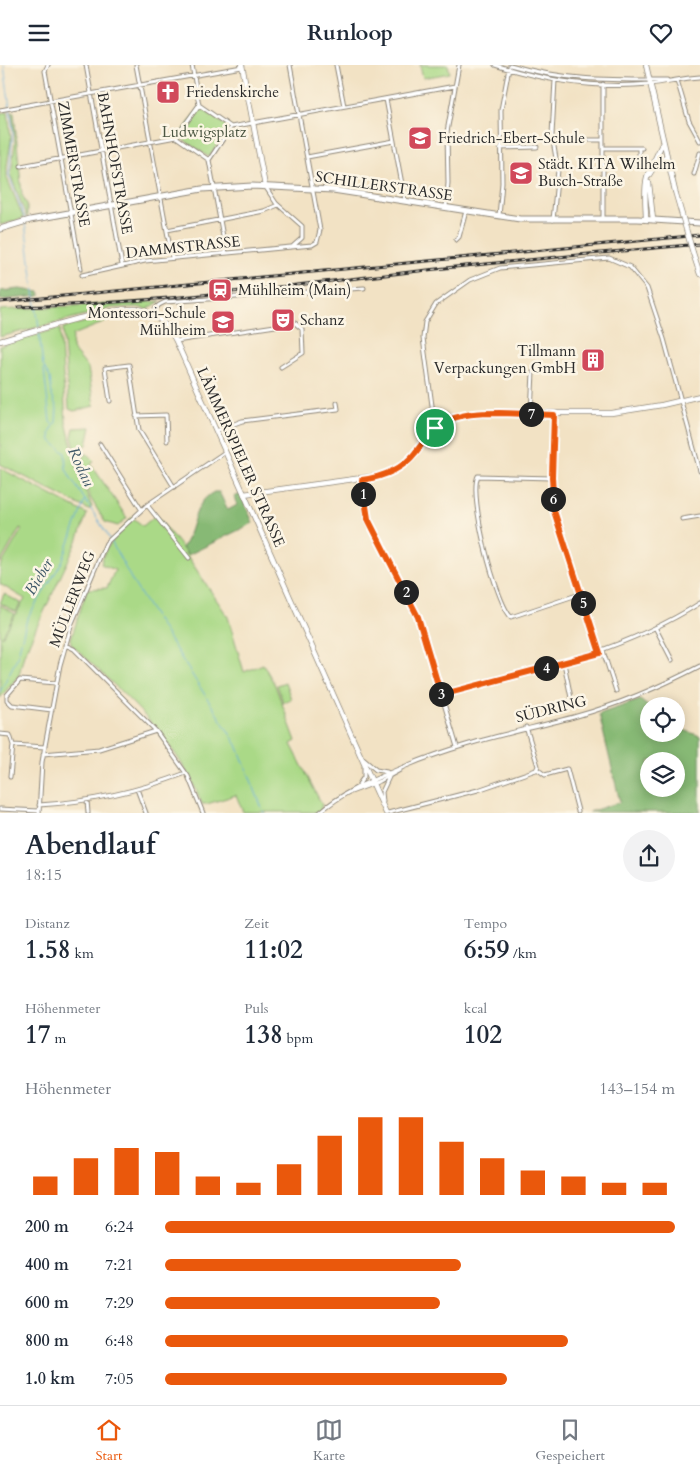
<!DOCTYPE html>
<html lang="de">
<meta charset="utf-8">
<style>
body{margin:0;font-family:Cardo,serif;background:#f2f2f3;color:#1f2937;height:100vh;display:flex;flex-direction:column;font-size:19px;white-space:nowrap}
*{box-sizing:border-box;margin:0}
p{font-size:16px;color:#747a83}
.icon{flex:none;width:28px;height:28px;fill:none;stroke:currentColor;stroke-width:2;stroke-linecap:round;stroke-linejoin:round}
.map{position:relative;height:748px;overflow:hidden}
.details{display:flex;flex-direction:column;background:#fff;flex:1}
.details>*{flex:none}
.fabs{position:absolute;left:640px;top:632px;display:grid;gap:10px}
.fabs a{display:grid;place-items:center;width:45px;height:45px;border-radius:50%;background:#fff;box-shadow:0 2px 12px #0003;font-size:25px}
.pin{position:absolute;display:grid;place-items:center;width:42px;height:42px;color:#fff;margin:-21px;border:2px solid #fff;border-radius:50%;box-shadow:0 1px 5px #0007}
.km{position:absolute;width:25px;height:25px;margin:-12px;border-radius:50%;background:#222;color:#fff;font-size:14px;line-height:25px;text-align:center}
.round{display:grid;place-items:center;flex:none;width:52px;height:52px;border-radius:26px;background:#f2f2f3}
.overview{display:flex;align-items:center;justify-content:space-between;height:85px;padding:0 25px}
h1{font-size:28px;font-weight:600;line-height:38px}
.stats{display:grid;grid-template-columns:repeat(3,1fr);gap:8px;height:85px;padding:5px 25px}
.stats div{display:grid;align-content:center}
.stats b{font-size:25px;font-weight:600}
.stats small{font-size:14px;font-weight:400}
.stats p{font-size:14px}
.chart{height:140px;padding:10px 25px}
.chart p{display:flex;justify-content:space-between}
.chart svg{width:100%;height:90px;margin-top:5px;stroke:#ea580c;stroke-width:6}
ul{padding:0 25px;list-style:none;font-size:16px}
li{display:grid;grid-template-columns:80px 60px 1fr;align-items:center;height:38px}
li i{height:12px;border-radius:6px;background:#ea580c}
header{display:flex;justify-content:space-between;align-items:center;height:65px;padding:0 25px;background:#fff;font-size:22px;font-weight:600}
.tabs{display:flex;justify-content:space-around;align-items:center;height:70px;border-top:1px solid #e0e1e3;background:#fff;font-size:14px;color:#747a83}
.tabs a{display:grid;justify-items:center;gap:2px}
.tabs .on{color:#ea580c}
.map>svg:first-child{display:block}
</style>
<header><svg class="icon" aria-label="menu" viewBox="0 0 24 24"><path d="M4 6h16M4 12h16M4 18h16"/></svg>Runloop<svg class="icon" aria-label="heart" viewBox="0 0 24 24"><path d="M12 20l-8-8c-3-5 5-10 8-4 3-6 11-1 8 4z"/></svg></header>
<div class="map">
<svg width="700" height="748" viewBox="0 0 700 748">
<rect width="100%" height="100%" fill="#fcf5e5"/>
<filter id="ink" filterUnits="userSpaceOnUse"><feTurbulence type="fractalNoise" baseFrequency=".02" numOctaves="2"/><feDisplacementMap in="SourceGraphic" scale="10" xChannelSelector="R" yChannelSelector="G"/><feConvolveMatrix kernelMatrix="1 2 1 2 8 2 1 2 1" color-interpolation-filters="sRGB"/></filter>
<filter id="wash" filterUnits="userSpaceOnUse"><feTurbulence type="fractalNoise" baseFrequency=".0096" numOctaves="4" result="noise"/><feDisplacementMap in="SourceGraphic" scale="20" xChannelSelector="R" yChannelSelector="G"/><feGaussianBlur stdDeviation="1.12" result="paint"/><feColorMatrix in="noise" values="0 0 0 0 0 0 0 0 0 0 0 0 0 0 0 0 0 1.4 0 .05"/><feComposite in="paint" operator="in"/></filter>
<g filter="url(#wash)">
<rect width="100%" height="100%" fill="#f2e2c4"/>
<path fill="#aad987" stroke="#6a8259" d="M420,0h28l2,8 -27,5z
M200,42l29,21 -20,29 -30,-20z
M12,46l2,1 8,83 5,9v14l-16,-42 4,-34z
M8,47l3,28 -4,26v12l16,39 -1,2 -22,6v-112z
M161,236l-12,7 1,2 -12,-3 -26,1 -112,29v-27z
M119,248l1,3 -47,19 -1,14 16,19 6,38 -20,5 -5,-2 -6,-81z
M60,263l6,94 12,48 14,37 -3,3 -89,-46v-118z
M91,362l-4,18 -12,4 -3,-12 2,-9z
M86,388l8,8 -3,3 36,54 -9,8 -13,-4 -15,-25 -11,-32z
M0,403l87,46 -11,30 -52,110 -5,21 -19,23v-93l15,9 -13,23 23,-38 -25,-15v-17l22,-38 -2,-1 -20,35z
M156,450l26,33 46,69 16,55 19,-8 12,21 21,56 -5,3 31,61 -2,7h-77l-7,-17 -29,9h-5c-25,-66 -81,-112 -131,-160v-5l16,-50 20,-1 8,-18 -14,-6 5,-15 26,-32 11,9z
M4,529l17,9 -5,9 -16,-9z
M285,617l6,17 -8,3 -6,-17z"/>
<path fill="#87b974" stroke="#597250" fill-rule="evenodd" d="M20,224l20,3v4l-40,4v-9z
M214,427h5l9,18 9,-5 -3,-8 7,-3 12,29 -65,32 -6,-7c13,-18 10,-45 32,-56z
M640,635l9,7v27h27v-7l24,9v76h-111l31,-10 -21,-88zM676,696v28h-27v-28z"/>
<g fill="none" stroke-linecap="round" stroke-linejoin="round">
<path stroke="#64acdb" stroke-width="1" d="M4,0l9,66 -4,44 16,44
M25,158l14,105
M39,267l4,33 7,13 2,18 5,12 -1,14 -6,11 1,8 14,12 1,16 5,9 36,56 27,50 103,161 27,68
M44,304l6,53 3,3
M0,627l17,-34 10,-39 35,-57 23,-62"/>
</g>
</g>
<g filter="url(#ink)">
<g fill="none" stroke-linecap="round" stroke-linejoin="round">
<g stroke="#8e8678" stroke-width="5">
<path id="minor" d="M48,0l-3,6 36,198
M86,0l36,200
M136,0l36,193
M192,0l7,40
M336,0l8,41
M495,0c50,16 102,24 155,19 17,-2 33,-6 50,-7
M510,0c54,16 101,15 157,15
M677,15l12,41 11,20
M386,34l19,101
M199,40l32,22 -22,33 -33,-23z
M0,45l242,-43
M231,62l224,-41
M569,75h34
M467,78l33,-1
M500,83l37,-1
M603,83h39
M307,92l87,-16
M209,95l17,93
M21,101l155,-29
M639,103v-20
M694,109l6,-21
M265,121l11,17 26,23v12l-9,8
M446,142l2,-24 -1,-51 12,-67
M499,151l3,-33 -1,-73 8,-42
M603,154v-135
M553,155l5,-50 -6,-35 3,-55
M167,165l97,-19 14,-6
M456,175l3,-3 7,-26
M82,210l63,-14 167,-16 5,-3 3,-12 -30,-165
M151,249l8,-9 6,-3 199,-14
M176,276l119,-18 7,6 1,24 -22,14
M110,336l-5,-33 24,-3 10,65 35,57
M531,348l2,-41
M554,349l-2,64 2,33 45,142
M136,351l30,-1 1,26
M435,363l-12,-90 2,-16 11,-18 34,-24 30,-12 109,-10 21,9 17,21 17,51 36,132
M216,366l26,-10 96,-12 -1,-6
M100,379l41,65
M552,413l-74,-2c-10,19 18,127 33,141l69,-23
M362,415l6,39 52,104 37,124
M147,440l42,53
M682,454l18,-3
M656,564l16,31
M65,580l9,4 82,82 32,45 15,37
M603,586l13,40
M564,598l7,35
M441,630c90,-23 180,-42 259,-92
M52,645l-40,-5 -5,-5v-5l13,-15 36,3
M0,669l10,1 3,10 32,2
M43,689l56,-5 57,-18
M363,694l13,11 11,2
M537,704l8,6 22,-6 11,42
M10,712l3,-32
M359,719l5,-7v-10
M137,724l9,24
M351,727l29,-11 20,-11
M87,735l1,13
M383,737l-1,-10 7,-15
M39,740c51,-3 100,-14 147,-32
M0,744l39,2
M39,748l3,-51 18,-97 12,-42 34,-80 41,-38 78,-53
M319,748c26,-23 56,-34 87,-47 57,-24 112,-34 171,-50 43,-12 83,-29 123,-50
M388,748l90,-23 58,-20 2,-4 -12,-39"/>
</g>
<g stroke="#8e8678" stroke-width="6">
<path id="tertiary" d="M242,0l23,121
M244,429l140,-19 23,-13 28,-34 12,-7 16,-5 37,-3h111l51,-8 38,-9"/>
</g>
<g stroke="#8e8678" stroke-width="6">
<path id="secondary" d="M646,0l29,126
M654,96l8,-17
M649,110l5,-8 13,-5
M649,118l4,37
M646,155c0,-23 -7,-55 20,-63
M693,188l7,21
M0,276c30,-8 117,-38 143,-31 15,5 26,17 33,31l210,472"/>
</g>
<g stroke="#8e8678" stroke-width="7">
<path id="primary" d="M0,164l30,-9 172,-31 50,-3 81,4 187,29h118l62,4"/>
</g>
<use href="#minor" stroke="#fff" stroke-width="3"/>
<use href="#tertiary" stroke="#fff" stroke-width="4.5"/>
<use href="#secondary" stroke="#fff" stroke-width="4.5"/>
<use href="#primary" stroke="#fff" stroke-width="5"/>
<g stroke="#2b2b2b" stroke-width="3">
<path id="rail" d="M0,237l700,-67
M18,242c147,-4 292,-24 437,-40 82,-8 163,-16 245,-23"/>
</g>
<use href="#rail" stroke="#fcf5e5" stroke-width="1" stroke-dasharray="4" stroke-linecap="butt"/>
<g stroke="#8e8678" stroke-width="6" stroke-linecap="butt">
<path id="secondary-bridge" d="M675,126l18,62"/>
</g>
<use href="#secondary-bridge" stroke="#fff" stroke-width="4.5"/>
</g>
</g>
<g fill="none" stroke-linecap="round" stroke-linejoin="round" filter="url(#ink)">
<g stroke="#fff" stroke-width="10">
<path id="route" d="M500,348l54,2 -2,62 2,34 46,142 -159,42 -23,-78 -50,-98 -6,-39c20,-3 40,-10 53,-27 9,-11 16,-23 28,-30 17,-10 38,-10 57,-10z"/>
</g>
<use href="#route" stroke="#ea580c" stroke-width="6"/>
</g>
<defs>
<g id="church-square" transform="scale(1.25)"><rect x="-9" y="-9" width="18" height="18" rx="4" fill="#d1495b" stroke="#fcf5e5"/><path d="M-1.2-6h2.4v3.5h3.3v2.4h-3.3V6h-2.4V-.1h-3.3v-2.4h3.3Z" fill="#fff"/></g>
<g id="school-square" transform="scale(1.25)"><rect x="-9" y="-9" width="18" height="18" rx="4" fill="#d1495b" stroke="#fcf5e5"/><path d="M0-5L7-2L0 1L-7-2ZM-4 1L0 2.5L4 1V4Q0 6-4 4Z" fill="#fff"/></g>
<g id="station-square" transform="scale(1.25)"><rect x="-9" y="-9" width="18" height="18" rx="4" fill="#d1495b" stroke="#fcf5e5"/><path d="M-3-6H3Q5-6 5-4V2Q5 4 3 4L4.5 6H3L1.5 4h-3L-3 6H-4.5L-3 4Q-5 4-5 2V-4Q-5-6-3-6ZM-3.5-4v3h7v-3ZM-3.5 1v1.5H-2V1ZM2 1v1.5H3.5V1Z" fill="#fff"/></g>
<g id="theatre-square" transform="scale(1.25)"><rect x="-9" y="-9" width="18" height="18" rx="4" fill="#d1495b" stroke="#fcf5e5"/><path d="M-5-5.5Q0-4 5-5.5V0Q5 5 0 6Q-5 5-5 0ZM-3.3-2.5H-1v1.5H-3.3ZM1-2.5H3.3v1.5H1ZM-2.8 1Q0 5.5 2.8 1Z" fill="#fff"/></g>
<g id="building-square" transform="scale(1.25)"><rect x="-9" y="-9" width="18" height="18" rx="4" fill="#d1495b" stroke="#fcf5e5"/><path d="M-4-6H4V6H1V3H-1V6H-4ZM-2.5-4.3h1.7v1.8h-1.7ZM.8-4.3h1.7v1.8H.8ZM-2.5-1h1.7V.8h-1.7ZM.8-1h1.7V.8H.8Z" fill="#fff"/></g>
</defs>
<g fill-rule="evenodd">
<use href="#church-square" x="168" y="27"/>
<use href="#school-square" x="420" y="73"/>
<use href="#school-square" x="521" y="108"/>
<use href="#station-square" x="220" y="225"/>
<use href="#theatre-square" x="283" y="255"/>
<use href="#school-square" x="223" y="257"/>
<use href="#building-square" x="593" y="295"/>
</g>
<g text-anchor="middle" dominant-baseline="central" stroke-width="5" stroke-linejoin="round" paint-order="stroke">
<g font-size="15" fill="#2b2b2b" stroke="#fcf5e5" text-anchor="start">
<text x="186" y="27">Friedenskirche</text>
<text x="438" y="73">Friedrich-Ebert-Schule</text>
<text x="538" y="99">Städt. KITA Wilhelm<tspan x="538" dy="17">Busch-Straße</tspan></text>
<text x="238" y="225">Mühlheim (Main)</text>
<text x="206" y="248" text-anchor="end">Montessori-Schule<tspan x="206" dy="17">Mühlheim</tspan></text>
<text x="300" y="255">Schanz</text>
<text x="576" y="286" text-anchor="end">Tillmann<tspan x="576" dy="17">Verpackungen GmbH</tspan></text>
</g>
<g font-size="15" fill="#4b5642" stroke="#fcf5e5">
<text x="204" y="67">Ludwigsplatz</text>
</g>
<g font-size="15" fill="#2b2b2b" stroke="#fcf5e5">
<text transform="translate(115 98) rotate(80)">BAHNHOFSTRASSE</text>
<text transform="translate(74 99) rotate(80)">ZIMMERSTRASSE</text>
<text transform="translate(384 121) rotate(8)">SCHILLERSTRASSE</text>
<text transform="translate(183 182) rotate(-6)">DAMMSTRASSE</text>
<text transform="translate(241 392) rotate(66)">LÄMMERSPIELER STRASSE</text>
<text transform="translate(72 534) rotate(-69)">MÜLLERWEG</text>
<text transform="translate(551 644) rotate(-14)">SÜDRING</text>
</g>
<g font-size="16" font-style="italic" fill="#3f5869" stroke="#fcf5e5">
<text transform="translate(81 402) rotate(65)">Rodau</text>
<text transform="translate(39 512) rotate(-59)">Bieber</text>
</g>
</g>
</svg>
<div class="fabs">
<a><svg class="icon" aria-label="locate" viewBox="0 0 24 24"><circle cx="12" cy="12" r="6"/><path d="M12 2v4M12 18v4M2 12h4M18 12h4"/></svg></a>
<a><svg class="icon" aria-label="layers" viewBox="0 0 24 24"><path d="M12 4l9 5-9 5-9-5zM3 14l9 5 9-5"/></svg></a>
</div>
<div class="pin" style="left:435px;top:363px;background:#1e9e55"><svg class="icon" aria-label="arrive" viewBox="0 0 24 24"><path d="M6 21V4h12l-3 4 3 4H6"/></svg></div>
<b class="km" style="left:363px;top:429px">1</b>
<b class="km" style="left:406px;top:527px">2</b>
<b class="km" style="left:441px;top:629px">3</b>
<b class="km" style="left:546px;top:603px">4</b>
<b class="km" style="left:583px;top:538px">5</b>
<b class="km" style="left:553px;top:434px">6</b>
<b class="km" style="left:531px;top:349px">7</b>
</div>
<section class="details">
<div class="overview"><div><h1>Abendlauf</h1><p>18:15</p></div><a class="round"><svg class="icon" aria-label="share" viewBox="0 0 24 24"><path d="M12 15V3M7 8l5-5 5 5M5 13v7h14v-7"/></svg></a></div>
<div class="stats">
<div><p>Distanz</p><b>1.58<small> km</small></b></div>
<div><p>Zeit</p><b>11:02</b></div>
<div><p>Tempo</p><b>6:59<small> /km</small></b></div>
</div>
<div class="stats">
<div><p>Höhenmeter</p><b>17<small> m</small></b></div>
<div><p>Puls</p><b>138<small> bpm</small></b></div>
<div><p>kcal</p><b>102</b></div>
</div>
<div class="chart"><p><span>Höhenmeter</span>143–154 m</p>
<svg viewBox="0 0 160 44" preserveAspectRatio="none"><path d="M5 44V35M15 44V26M25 44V21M35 44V23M45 44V35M55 44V38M65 44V29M75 44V15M85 44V6M95 44V6M105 44V18M115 44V26M125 44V32M135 44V35M145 44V38M155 44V38"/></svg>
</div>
<ul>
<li><b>200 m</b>6:24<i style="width:100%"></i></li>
<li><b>400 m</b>7:21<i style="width:58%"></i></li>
<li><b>600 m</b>7:29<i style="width:54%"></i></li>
<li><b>800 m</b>6:48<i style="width:79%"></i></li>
<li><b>1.0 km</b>7:05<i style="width:67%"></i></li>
</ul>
</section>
<nav class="tabs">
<a class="on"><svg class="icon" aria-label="home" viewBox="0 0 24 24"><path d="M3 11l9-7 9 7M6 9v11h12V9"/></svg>Start</a>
<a><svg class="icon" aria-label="map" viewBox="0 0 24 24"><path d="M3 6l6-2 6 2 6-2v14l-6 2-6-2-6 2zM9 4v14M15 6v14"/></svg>Karte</a>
<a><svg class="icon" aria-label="saved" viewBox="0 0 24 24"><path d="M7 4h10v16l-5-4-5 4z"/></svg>Gespeichert</a>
</nav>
